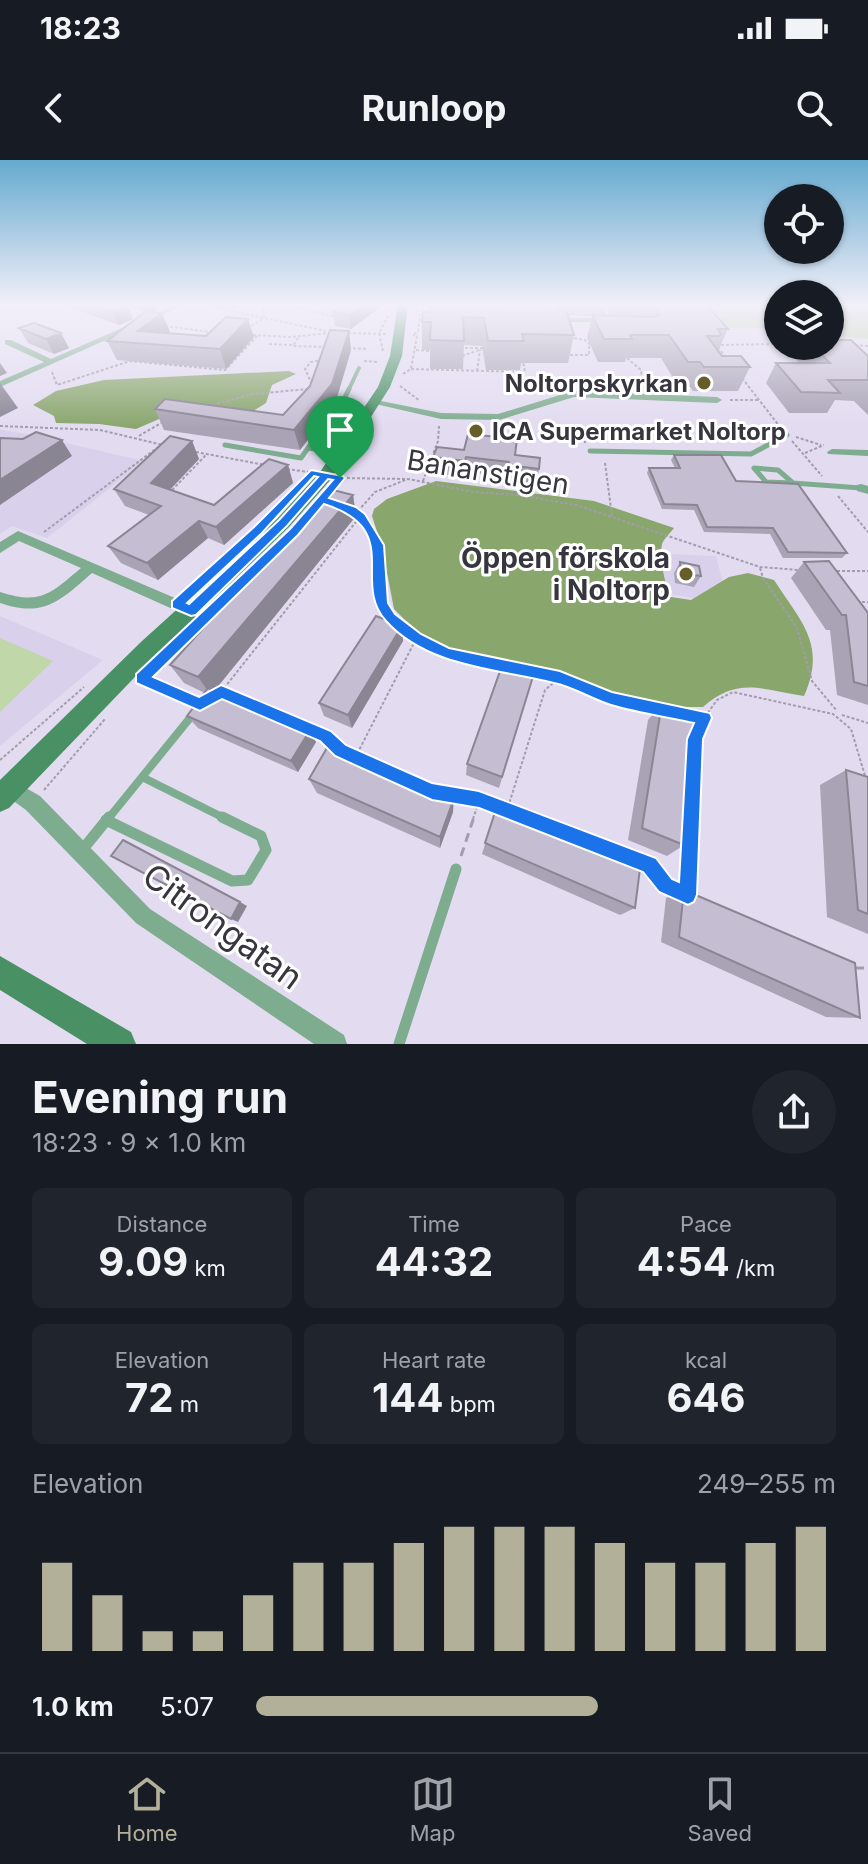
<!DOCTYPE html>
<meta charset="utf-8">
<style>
body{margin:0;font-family:Inter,sans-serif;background:#20242c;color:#f1f3f6;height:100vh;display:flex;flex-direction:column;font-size:30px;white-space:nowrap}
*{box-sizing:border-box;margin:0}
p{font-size:26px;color:#9ea1a6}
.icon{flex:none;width:44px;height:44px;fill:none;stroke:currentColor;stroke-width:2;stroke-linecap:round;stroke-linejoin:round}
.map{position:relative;height:884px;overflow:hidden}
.drawer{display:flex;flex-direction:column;background:#171b24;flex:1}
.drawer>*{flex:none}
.controls{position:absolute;left:764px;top:24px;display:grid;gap:16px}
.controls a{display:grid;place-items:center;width:80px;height:80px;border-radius:50%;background:#171b24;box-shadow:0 2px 6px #0004;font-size:40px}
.pin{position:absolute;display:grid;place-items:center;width:68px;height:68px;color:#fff;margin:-82px -34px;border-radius:50% 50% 50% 0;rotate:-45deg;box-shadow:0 0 8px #0007}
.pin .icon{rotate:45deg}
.round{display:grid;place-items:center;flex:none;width:84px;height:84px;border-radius:42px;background:#20242c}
.head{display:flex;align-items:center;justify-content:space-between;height:136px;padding:0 32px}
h1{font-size:44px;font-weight:700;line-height:60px}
.stats{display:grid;grid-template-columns:repeat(3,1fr);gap:12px;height:136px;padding:8px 32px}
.stats div{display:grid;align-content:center;border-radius:12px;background:#20242c;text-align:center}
.stats b{font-size:40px;font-weight:700}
.stats small{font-size:22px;font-weight:400}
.stats p{font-size:22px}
.chart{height:224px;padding:16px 32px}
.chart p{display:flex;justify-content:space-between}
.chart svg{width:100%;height:144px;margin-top:8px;stroke:#b3b09a;stroke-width:6}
ul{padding:0 32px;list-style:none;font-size:26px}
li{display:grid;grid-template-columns:128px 96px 1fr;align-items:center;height:60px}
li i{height:20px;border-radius:10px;background:#b3b09a}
.status{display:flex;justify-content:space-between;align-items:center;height:56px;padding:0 40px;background:#171b24;direction:ltr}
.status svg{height:22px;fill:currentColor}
header{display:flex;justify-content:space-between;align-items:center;height:104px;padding:0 32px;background:#171b24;font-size:36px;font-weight:700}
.dock{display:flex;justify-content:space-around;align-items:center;height:112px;border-top:2px solid #363941;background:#171b24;font-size:22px;color:#9ea1a6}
.dock a{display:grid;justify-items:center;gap:4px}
.dock .active{color:#b3b09a}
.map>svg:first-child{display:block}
</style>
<div class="status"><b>18:23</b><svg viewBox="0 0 49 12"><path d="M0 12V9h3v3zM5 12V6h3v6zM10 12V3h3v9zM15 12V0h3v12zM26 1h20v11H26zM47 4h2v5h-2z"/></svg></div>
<header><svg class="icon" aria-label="back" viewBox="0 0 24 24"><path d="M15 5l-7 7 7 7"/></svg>Runloop<svg class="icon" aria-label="search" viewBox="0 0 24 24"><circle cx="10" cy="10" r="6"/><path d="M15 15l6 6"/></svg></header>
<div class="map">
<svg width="868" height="884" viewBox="0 0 868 884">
<rect width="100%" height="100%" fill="#e3dcf1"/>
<path fill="#d9d0eb" d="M0,270l27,4 117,27 -97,77 -35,-12 -12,8z
M647,393l69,3 13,49 -75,-14z
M0,456l103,44 -103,86z"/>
<path fill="#bfd7a9" d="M686,144h92v24h-63z
M830,144h23l10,8 -7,-8h12v35l-38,-3z
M0,478l53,23 -53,51z"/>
<path fill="#89a66c" d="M289,211l7,3 -24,11 -6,18 -26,16 -67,-6 -37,16 -37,-5 -43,-1 -2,-7 -21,-11 23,-14 48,-11z
M436,321l158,20 80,27c-4,5 -10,11 -12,16 -3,15 3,41 9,53l20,3 38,-23 19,-4 26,7c27,42 53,64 30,116 -43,-6 -65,-20 -101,11h-40l-51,-14 -59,-22 -31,-4 -75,-19 -20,-10 -23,-19 -10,-10 -12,-62 -10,-31 2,-7 13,-10z"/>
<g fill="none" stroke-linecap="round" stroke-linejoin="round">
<path stroke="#a29dad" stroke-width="2" stroke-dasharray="3 2" stroke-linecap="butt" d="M238,144l-10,6 35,8
M263,144l1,14 62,13
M303,144l-5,4 38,9
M165,166l45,6
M251,166l12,-7
M348,173l38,1
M414,174l4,-2 2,-16 -5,-11
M253,175l37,2 40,-4
M298,178l-5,8 33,1
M574,178l11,2 7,6
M269,184l23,1
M721,185l57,-1
M855,185l13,1
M718,187l8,11
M348,188l19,1
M465,188h18
M416,190l14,1
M383,191l-4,-18 9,-17
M570,195h19v-9
M462,196l20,-7
M627,198l14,12 1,15
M364,201l14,1
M411,209l114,3 -2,-11
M477,211l3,-21
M52,212l5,13 73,-24 95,9 32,-34
M403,214l8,-5 6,-33 -4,-1
M742,218l38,49
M312,224l-7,-15 6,-7 11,-2
M400,226l20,15
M730,240h30
M212,245l41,-11 55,-5
M0,266l100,4 63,15
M583,271l2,12
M139,276l22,-13
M796,277l25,8
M792,281l30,35
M196,292l69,13
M805,293l19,-8
M605,303l7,53
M287,309l21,3
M342,318l66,1 66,13 44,3 58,10 184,62 39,3
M423,321l15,-40 1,-15
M172,330l34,-35
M838,336l30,36
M353,350c30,24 19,55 26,87 12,49 85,59 126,68
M358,351l17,-19 33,-13
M44,372l117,-87
M760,408l3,10 34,50 15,53 25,30
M837,411h31
M857,442h11
M535,512l25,5 51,22 48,8
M143,519l49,22
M221,532l104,44 20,17
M221,532l138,-174
M696,555l8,3 13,-18 16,-8 100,22 18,15 15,50
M842,555l26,8
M695,578l9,-19
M355,598l61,-119
M0,600l84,-73
M44,630l61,-71
M443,633l55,14
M508,647l37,-117 14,-12
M473,659l6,-18
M691,659l3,-70"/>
<path stroke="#a29dad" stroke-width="3" stroke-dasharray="9 6" stroke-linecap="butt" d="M461,696l13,-39
M639,701l42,31
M688,734l3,-77
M855,808h13"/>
<path stroke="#7eac8e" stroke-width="4" d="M563,160h35
M348,231l11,-23"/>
<path stroke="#7eac8e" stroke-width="5" d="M225,285l76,13 7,-10
M590,291l161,3 36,-19
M342,293l-34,-5 32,-41 9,-18
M754,308l24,2 15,13 -27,-1z
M793,323l68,5"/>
<path stroke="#7eac8e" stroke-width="8" d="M142,617l84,42
M108,659l86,-106"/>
<path stroke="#7eac8e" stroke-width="11" d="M106,660l126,61 16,-1 18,-30 -5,-14 -39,-19
M83,689l26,-32
M399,884l57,-175"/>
<path fill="#7eac8e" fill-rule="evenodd" d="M177,144h10l-187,83v-6l44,-19 -39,-18v-4h6l40,19z
M594,144h8l10,24h-6z
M573,231l144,6 5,3 -5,3 -143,-6 -75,23 -58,-1 -70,-16 5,-3 65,13 57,1z
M832,289l36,1v6l-40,-2 -1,-2z
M861,324l7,2v8l-11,-3v-6z
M18,371l178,76 2,4 -2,4h-10l-94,-42c-32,28 -48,45 -92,30v-11c41,13 50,2 81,-24l-62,-27 -19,12v-11z
M10,619l30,17 110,113 194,126 3,9h-33l-178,-121 -110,-113 -22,-16 -3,-6 3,-6z"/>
<path fill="#499165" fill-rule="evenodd" d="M398,144h10l-6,52 -12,31 -58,91 -43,49 -131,126 -149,155 -9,4v-32l142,-139 135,-122 43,-47 58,-85 12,-31z
M0,796l131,76 5,12h-49l-87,-54z"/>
</g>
<path fill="#a9a3b5" d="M66,144h88l2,6 -4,2 18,20 -2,2 38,2 48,1 -28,32 -109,-9 -10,-19 37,-29 -17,-6 6,13 -14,6 -47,-17 -1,-3z
M208,144h26l-12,6 -14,-5z
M344,144h40l-33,25 -16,-3 -2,-14z
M534,144h65l-2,11 13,1 -3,-8 1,-4h98l22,25 -10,22 4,5 28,11 -12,24h-45l-3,-4 -12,-1 -17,-28h-35l-1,4h-27l-11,-24 5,-22 -25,-1 7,20 -6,28h-47l-1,7h-34l-4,-24 -18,-1 -1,24h-33v-19h-8v-28l85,-17z
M19,168l42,5 8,15 -15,6 -26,-11z
M349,171l2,19 -16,54 -35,46 -136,-20 -9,-21 128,6 27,-29z
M803,186h27l38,10v59l-14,-14 -19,-1 -8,13h-38l-23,-30 10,-20h23l-3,-4z
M192,281l7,18 -29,31 44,15 74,-40 5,18 -69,62 -16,-7 -50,42 -37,-17 -13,-17 41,-31 -24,-9 -11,-17z
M515,295l24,14 -3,16 -30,-4 1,-4 -42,-5 -1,5 -31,-4v-16z
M674,295l62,26 111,72 -5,5h-59l-13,-24 -66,-2 -10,-22 -32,-1 -15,-36 2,-5h26l-4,-8z
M353,335l3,21 -142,175 102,51 -18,30 -100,-44 -11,-12 18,-23 -21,-10 -14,-18z
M680,402l21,14 -7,11 -19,-4 -1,-10z
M804,402l64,51v92l-31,-10 -7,-65h-4l-35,-52z
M402,466l1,15 -51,87 -28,-12 -5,-13z
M535,510l-36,118 -33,-13 1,-11z
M662,543l22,142 -17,11 -39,-16 20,-120z
M846,610l22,7v157l-41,-17 -7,-132z
M309,619l144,33 -13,36 -123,-55z
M498,643l137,105 -15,7 -138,-61z
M684,730l176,128 -34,-1 -165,-75 5,-44z"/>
<path fill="#8a8593" d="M144,144h10l2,6 -8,4z
M221,144h13l-12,6z
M365,144h19l-33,25 -1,-14z
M127,145l6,14 -14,6 -7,-13z
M162,153l8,19 -16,12 -16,-13z
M248,159l6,18 -28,32 -6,-20z
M349,171l2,19 -16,54 -35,46 -6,-20z
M61,173l8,15 -15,6 -8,-15z
M0,203l7,10 -7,3z
M0,223l18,25 -18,9z
M62,280l10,16 -72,49v-25z
M192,281l7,18 -39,41 -9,-17z
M288,305l5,18 -69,62 -8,-18z
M353,335l3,21 -145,179 -13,-18z
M199,361l9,17 -50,42 -11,-17z
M402,466l1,15 -51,87 -4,-13z
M310,570l6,12 -18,30 -7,-11z
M454,638l-1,14 -13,36v-11z
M240,742l7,4 -9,16 -7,-3z"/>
<path fill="#c5bed2" stroke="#8a8593" stroke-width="2" d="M91,144h32l4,1 -15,7z
M344,144h21l-15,11 -17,-3z
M430,144h77v1l51,-1 1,6h7l8,25 -52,-1 2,7h-36l-4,-23 -21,-1 1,24 -34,-1 1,-18h-9l1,-10h7z
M652,144h54l22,25h-10l3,5 -2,2h-12l15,20h19l9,11h-46l-4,-5h-12l-19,-27h-39l2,4h-28l-12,-24 60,2 8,-2z
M146,151l16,2 -24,18 68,5 20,-19 22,2 -28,30 -113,-8z
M34,163l27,10 -15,6 -27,-11z
M330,170l19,1 -17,53 -38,46 -139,-21 10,-10 118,16 27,-29z
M830,180h21l17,16v24h-40l12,13 -39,-1 -25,-29h54l-17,-17h17z
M36,272l26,8 -62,40v-42l23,1z
M468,274l49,5 -2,16 25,3 -1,11 -31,-4 1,-3 -43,-5 -1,4 -32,-4 4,-10 27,3z
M170,276l22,5 -41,42 63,22 55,-46 19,6 -72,62 -17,-6 -52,42 -39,-17 53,-40 -47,-17z
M674,295h47l15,26 62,3 49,69 -59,-1 -15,-24 -66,-1 -10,-22 -33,-1 -15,-36h31z
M329,329l24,6 -155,182 -28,-12z
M829,401l39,52v73l-14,-4 -8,-67h-4l-38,-53z
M680,402l19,4 2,10 -20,-3z
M376,456l26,10 -54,89 -29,-12z
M504,500l31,10 -33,107 -35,-13z
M208,528l102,42 -19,31 -104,-45z
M662,543l36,13 -14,129 -42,-17z
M328,586l126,52 -14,39 -131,-58z
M846,610l22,7v137l-10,-4z
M498,643l143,58 -6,47 -150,-65z
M123,680l117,62 -9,17 -120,-63z
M684,730l171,73 5,55 -181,-81z"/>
<linearGradient id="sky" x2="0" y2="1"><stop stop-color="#65aacf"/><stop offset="0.54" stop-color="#f2eff9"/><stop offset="1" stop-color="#f2eff9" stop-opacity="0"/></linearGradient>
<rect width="868" height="268" fill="url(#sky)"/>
<path fill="#1a73e8" stroke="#fff" stroke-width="2" fill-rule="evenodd" d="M311,310l32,6 2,2 -16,20 27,9 9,7 19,31 4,58 7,11 26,20 28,14 111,23 52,21 98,21 2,5 -9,21 -6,156 -3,7 -6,3 -29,-13 -16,-20 -164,-64 -47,-8 -97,-44 -15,-15 -98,-42 -22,12 -64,-28v-9l154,-145 43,-49 -5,-1 -41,47 -91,89 -5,1 -19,-8v-7l82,-74zM314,316l4,1 -39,43 -90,84 -2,-1 75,-70zM324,344c81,26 26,77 62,117 41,46 112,48 168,62 20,4 37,16 57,22 27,8 56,12 83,18l-7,16 -8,143 -7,-3 -16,-21 -177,-67 -47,-8 -86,-38 -15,-14 -105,-44 -5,-2 -22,12 -46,-20 145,-142z"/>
<g fill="#675d29" stroke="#fff" stroke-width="3">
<circle cx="704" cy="223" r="8"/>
<circle cx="476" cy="271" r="8"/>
<circle cx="686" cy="414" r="8"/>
</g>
<g text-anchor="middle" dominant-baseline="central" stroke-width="6" stroke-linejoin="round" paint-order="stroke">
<g font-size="24" font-weight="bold" fill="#37353d" stroke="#fff" text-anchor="end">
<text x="688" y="223">Noltorpskyrkan</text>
<text x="492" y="271" text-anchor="start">ICA Supermarket Noltorp</text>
</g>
<g font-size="28" fill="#37353d" stroke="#fff">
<text transform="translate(488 312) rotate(9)">Bananstigen</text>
</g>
<g font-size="28" font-weight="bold" fill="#37353d" stroke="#fff" text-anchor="end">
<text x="670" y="398">Öppen förskola<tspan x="670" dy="32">i Noltorp</tspan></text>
</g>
<g font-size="34" fill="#37353d" stroke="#fff">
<text transform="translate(223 766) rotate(36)">Citrongatan</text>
</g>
</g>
</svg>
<div class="controls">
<a><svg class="icon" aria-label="locate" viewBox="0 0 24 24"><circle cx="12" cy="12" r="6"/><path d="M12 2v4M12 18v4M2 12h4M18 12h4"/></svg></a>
<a><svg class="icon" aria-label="layers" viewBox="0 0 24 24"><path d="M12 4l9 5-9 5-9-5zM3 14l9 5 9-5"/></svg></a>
</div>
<div class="pin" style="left:340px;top:318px;background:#1e9e55"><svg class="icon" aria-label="arrive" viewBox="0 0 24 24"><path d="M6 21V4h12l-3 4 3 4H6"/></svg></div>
</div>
<section class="drawer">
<div class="head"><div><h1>Evening run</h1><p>18:23 · 9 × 1.0 km</p></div><a class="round"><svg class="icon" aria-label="share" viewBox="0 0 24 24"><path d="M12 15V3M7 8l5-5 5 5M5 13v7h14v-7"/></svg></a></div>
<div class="stats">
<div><p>Distance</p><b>9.09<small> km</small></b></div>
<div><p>Time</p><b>44:32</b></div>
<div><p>Pace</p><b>4:54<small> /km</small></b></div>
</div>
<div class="stats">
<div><p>Elevation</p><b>72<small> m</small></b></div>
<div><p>Heart rate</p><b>144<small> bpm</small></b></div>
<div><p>kcal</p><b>646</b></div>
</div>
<div class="chart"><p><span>Elevation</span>249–255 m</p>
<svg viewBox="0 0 160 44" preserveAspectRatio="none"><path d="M5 44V17M15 44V27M25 44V38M35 44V38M45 44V27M55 44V17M65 44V17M75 44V11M85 44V6M95 44V6M105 44V6M115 44V11M125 44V17M135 44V17M145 44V11M155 44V6"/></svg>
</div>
<ul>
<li><b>1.0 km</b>5:07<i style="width:59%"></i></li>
</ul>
</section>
<nav class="dock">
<a class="active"><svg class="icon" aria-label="home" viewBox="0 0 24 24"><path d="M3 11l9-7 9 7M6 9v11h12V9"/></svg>Home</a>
<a><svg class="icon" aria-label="map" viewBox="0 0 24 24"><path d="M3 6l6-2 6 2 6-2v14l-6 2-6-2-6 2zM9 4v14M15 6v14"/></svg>Map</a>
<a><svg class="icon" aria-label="saved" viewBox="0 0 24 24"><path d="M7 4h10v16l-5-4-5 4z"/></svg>Saved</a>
</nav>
